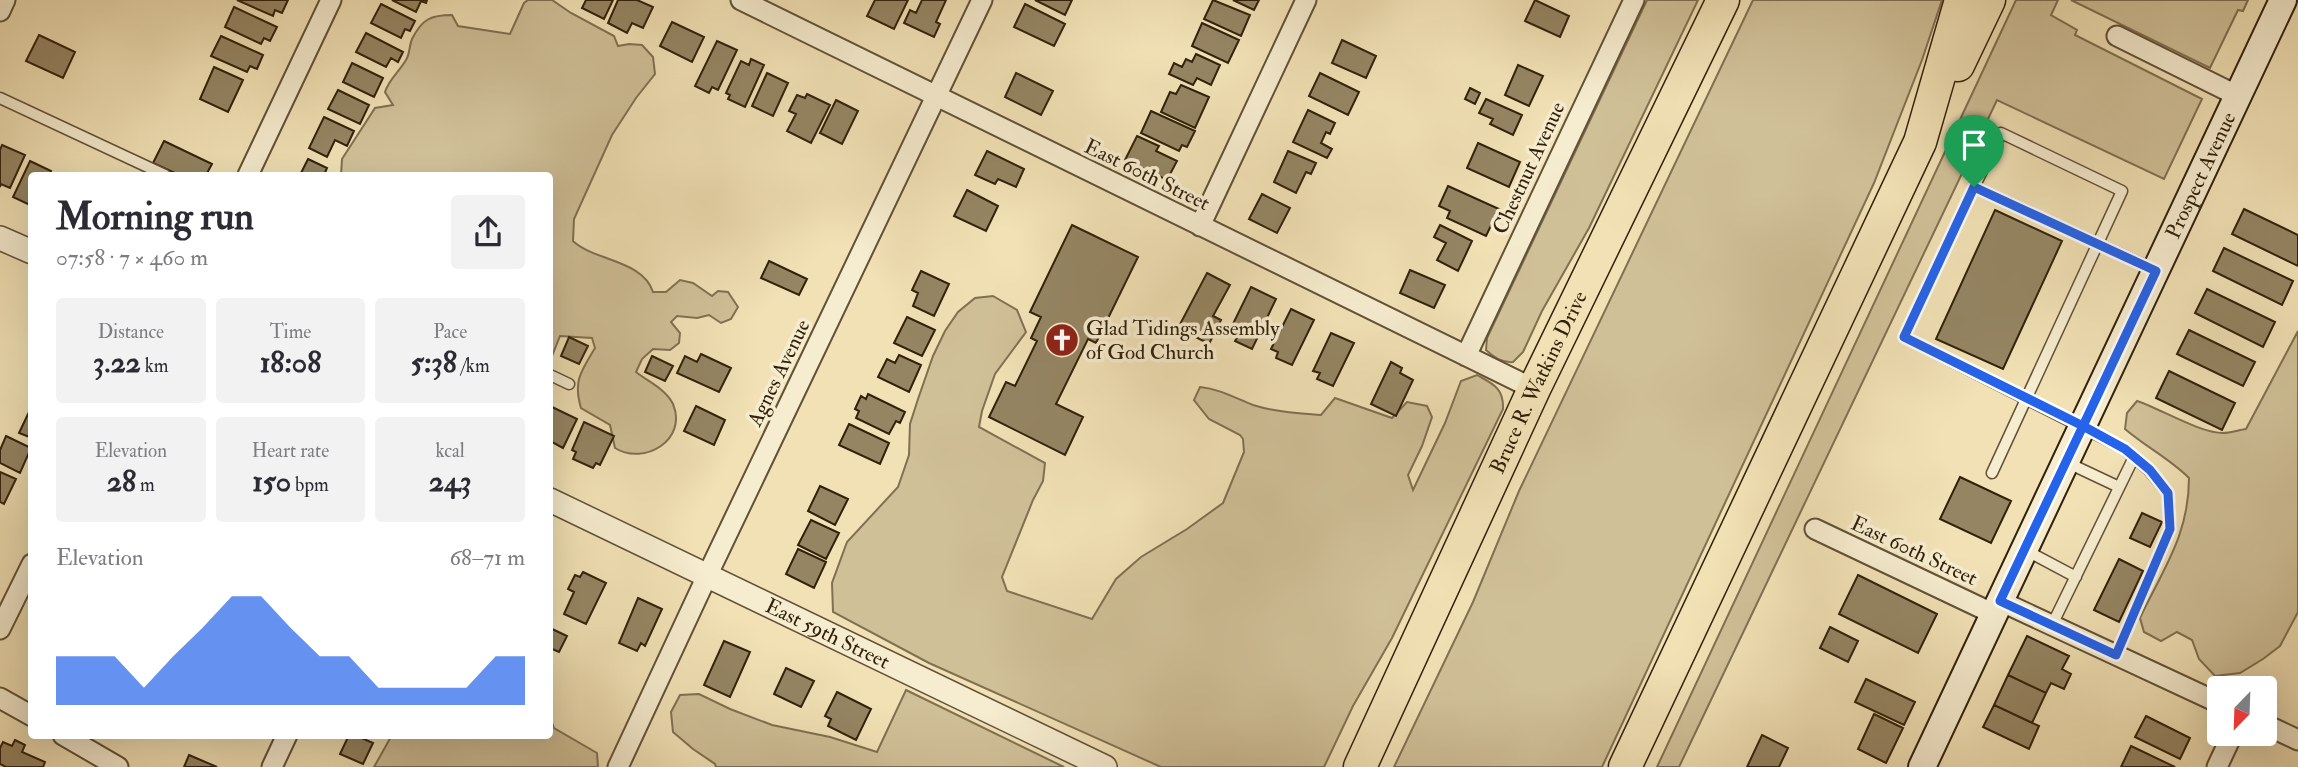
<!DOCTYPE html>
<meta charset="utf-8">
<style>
body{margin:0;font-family:"IM FELL Double Pica",serif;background:#f2f2f3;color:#2b2b33;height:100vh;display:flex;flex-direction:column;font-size:26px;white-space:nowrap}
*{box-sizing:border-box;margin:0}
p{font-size:23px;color:#7c7c81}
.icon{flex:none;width:38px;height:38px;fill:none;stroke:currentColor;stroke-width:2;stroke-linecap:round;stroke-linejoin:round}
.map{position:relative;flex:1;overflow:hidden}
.panel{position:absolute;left:28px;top:172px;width:525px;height:567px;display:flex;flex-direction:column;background:#fff;border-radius:7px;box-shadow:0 7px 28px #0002}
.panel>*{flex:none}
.needle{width:46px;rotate:203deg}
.tools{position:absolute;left:2207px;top:676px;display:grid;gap:14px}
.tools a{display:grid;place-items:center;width:70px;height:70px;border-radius:7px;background:#fff;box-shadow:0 7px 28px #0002;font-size:35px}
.pin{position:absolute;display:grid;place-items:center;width:60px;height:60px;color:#fff;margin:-72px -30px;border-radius:50% 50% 50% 0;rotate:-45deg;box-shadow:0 0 7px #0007}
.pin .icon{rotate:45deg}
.round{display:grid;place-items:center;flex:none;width:74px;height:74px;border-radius:7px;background:#f2f2f3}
.summary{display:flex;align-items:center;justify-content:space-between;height:119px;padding:0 28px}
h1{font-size:38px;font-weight:800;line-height:52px}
.figures{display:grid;grid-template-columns:repeat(3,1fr);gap:10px;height:119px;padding:7px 28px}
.figures div{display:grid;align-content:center;border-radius:7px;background:#f2f2f3;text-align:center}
.figures b{font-size:30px;font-weight:800}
.figures small{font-size:19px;font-weight:400}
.figures p{font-size:19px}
.chart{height:196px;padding:14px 28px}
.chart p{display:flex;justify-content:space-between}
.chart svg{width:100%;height:126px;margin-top:7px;fill:#2563eb;opacity:.7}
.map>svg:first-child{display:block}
</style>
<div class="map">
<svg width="2298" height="767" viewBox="0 0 2298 767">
<rect width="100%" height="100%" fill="#f1e1b5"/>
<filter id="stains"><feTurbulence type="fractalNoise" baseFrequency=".00286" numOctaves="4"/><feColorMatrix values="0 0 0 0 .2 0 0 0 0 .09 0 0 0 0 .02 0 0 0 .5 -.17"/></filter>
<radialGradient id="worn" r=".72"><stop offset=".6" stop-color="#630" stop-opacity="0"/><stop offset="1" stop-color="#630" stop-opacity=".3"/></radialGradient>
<path fill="#d0c098" stroke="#807052" stroke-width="2" d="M528,0h24l19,13 43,23 4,10 11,-2 13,1 11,12 2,17 -19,24 -24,37 -38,84 -1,22c21,20 70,19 80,51h13l14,-12 13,3 19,13 6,-5 10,1 10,15 -7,12 -10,4 -12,-8 -12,3 -20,-2 -6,6 9,11 -1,10 -9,7 -17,-1 -11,10 -6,13c11,9 30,17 37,32 15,36 -29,62 -58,44l-5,-23 -29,-17c-8,-27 0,-37 14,-60l-3,-10 -32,-2 -10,25v-186h-209l1,-16 33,-51 18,-3 -8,-13c4,-13 14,-20 21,-32 4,-6 3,-14 6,-21 10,-20 19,-24 40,-24l6,11 52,8 14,-31z
M1647,0h51l-109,228 -47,83 -19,41 -10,10c-10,1 -20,-5 -27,-12l1,-12z
M1753,0h189l-20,60 -48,123 -272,584h-208l79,-165 46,-111z
M2016,0h42l-7,15 26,15 -2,5 127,64 -38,80 -167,-79 -318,667h-22z
M2071,0h177l-5,11 -5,-1 -28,58z
M993,296l24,14 9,22 -31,42 -13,37 -3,16 66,36 -2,18 -10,19 -31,77 5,14 85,28 24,-40 25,-22 46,-28 36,-26 21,-51 -1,-13 -3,-4 -31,-16 -15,-19 6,-13c20,2 35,11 53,18 22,7 45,8 68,10l14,-17 57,20 15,-16 20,4 5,11 -10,29 -14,29 5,15 32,-67 16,-42 16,-6c16,9 27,13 26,34l-111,229 -39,68 -29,61h-163l-232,-104 -96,-51 -1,-29 15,-41 51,-55 11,-32 1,-31 8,-25 15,-43 12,-25 13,-19 17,-14z
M2298,331v281l-18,34 -17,13 -23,14 -25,3 -16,-17 -7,-19 -15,-8 -16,9 -17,-9 -4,-14c23,-49 49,-83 49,-140 -19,-19 -43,-31 -64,-49l2,-16 10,-12c24,8 63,32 86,32 7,0 16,-3 23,-4z
M906,690l158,77h-348l-1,-3 -22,-15 -20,-17 -2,-20 9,-17 19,-1 31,15 42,16 58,12 47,15z
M550,717l4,11 43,25 1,14h-224l18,-32h158z"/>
<path fill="#958563" stroke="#31210b" stroke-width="2" d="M237,0h51l-6,13 -7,-3 -2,6z
M392,0h35l-1,3 -5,-2 -5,11z
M586,0h27l-9,19 -22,-11z
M618,0h19l16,7 -10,21 -11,-5 -5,10 -19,-10z
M875,0h33l-14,29 -27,-13z
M922,0h24l-10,22 4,2 -6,13 -30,-14 6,-13 6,3z
M1035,0h37l-7,15z
M1213,0l37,15 -9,21 -37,-17z
M1233,0h26l-5,10z
M1535,0l34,16 -9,21 -35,-16z
M381,4l34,17 -5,10 -5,-2 -4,9 -30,-15z
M1025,4l40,20 -11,22 -40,-19z
M234,7l43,20 -7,14 -6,-3 -3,6 -36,-17z
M672,22l32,15 -12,25 -32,-16z
M1202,23l37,17 -11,23 -36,-17z
M366,33l37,19 -5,10 -7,-4 -5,9 -30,-15z
M39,35l36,17 -12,26 -37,-17z
M221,36l42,19 -6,14 -7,-3 -3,6 -36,-16z
M1342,40l34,16 -10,22 -34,-15z
M717,41l20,9 -19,40 -6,-3 -3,6 -14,-7z
M1196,54l24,11 -9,20 -14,-7 -4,7 -24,-11 5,-11 8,4 4,-8 6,3z
M751,59l13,6 -19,42 -17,-8 2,-4 -4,-2 15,-32 8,4z
M352,63l31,15 -9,19 -31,-15z
M1518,65l25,11 -14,30 -24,-11z
M214,67l29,13 -15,32 -28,-13z
M767,73l21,10 -15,33 -21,-10z
M1016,73l37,18 -12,24 -36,-18z
M1320,73l39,19 -11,23 -39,-19z
M1181,85l28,12 -14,31 -34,-16 9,-20 6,2z
M1470,88l10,5 -5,11 -10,-5z
M338,90l31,15 -9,19 -32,-15z
M807,94l23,11 -19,38 -24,-12 9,-17 -7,-3 8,-16 8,3z
M1486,99l36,16 -9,20 -23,-11 3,-5 -14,-6z
M836,100l22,11 -16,33 -22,-11z
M1308,110l27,13 -5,11 -4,-2 -5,11 11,6 -5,9 -34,-16z
M1151,111l44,20 -8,16 -5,-2 -3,6 -38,-18z
M324,117l30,14 -7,15 -12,-6 -8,17 -18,-9z
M1137,136l22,10 -3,5 21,10 -10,19 -42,-20z
M164,141l48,23 -6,11h-27l-26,-12z
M1478,143l42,19 -11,25 -42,-19z
M2,145l23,10 -15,33 -9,-4 -1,3v-37z
M987,151l37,18 -8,18 -18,-8 -3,5 -20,-9z
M1288,151l28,12 -5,11 -5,-2 -10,21 -22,-11z
M308,159l19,9 -3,7h-24z
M30,161l21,10 -2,4h-17v31l-19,-9z
M1448,186l51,23 -13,27 -39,-18 3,-7 -11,-5z
M967,190l31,16 -12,25 -32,-15z
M1262,194l28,14 -13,25 -28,-14z
M2244,209l54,26v31l-66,-32z
M1995,210l67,31 -59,128 -67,-30z
M1072,225l66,32 -42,86 -8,-4 -32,65 27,13 -18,38 -76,-38 17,-35 9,4 22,-45 -6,-3 10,-21 -11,-5z
M1440,225l32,16 -14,30 -21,-11 9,-17 -12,-6z
M2224,248l69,33 -11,24 -69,-34z
M769,261l38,18 -8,16 -38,-17z
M1410,270l35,15 -11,23 -34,-15z
M921,271l28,13 -15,32 -21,-10 5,-13 -6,-3z
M1207,273l23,12 -17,31 8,4 -12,24 -31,-16z
M1251,287l25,12 -24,50 -17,-8 4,-7 -9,-4z
M2207,289l68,33 -12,25 -68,-34z
M1291,309l23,11 -22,45 -16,-7 2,-6 -7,-3z
M907,317l28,13 -13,26 -28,-13z
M2189,330l66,32 -12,24 -66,-32z
M1331,333l23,10 -21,43 -16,-7 3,-6 -7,-2z
M569,337l19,9 -9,18 -18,-8z
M701,354l30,14 -12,24 -42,-19 8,-17 12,6z
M899,355l22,10 -12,27 -31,-15 9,-18 8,4z
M652,356l21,10 -8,15 -20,-9z
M1391,362l11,6 -2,5 13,7 -17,36 -25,-12z
M2169,371l66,32 -13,27 -66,-32z
M868,394l37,18 -5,11 -4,-2 -7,13 -33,-16 3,-7 -4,-2 6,-13 5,3z
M550,406l27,13 -14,29 -13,-7z
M696,406l29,14 -11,25 -30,-14z
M29,412l3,1v25l-13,-5z
M584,422l30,14 -14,29 -4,-2 -3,5 -20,-9 3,-7 -4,-2z
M849,424l40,19 -9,21 -41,-19z
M6,436l25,12 -11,25 -20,-10v-13z
M0,472l16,7 -12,25 -4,-2z
M1960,477l51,24 -20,42 -51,-24z
M820,486l28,13 -13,26 -27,-14z
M2142,513l20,9 -12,25 -20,-9z
M811,520l28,13 -13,26 -28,-14z
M798,549l28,13 -12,26 -28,-14z
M2119,559l24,12 -24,51 -25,-12z
M583,572l23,11 -20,41 -22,-10 10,-22 -6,-3 7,-14 5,2z
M1858,575l79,39 -19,39 -79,-39z
M638,598l24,11 -17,37 -4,-3 -4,8 -18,-8z
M1830,627l28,14 -10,21 -28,-14z
M550,628l17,8 -8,16 -9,-4z
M2027,636l42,20 -7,13 9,5 -7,15 -13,-6 -5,10 -38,-18z
M724,641l26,11 -20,45 -26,-12z
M786,668l28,13 -13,26 -27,-13z
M2008,675l38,18 -14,30 -38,-18z
M1866,679l49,23 -11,23 -49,-23z
M837,692l34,17 -15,31 -28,-14 3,-7 -6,-3z
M1994,705l45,21 -10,23 -46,-22z
M1874,714l29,14 -17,35 -28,-14z
M2146,716l44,22 -10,21 -45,-22z
M349,735h6l18,8 -10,21 -23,-10z
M1762,735l26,13 -9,19h-32z
M15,740l10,5 -3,7 23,10 -2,5h-37l-6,-3v-16l3,-6 9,4z
M2131,746l44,21h-54z
M189,755l28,12h-33z"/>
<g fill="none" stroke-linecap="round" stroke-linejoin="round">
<g stroke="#615136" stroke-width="13">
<path id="service" d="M0,98l165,77
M1974,187l27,-54 121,58 -130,282
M550,375l19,9
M2066,462l53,25
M2025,550l51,27
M2052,625l82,-168
M2116,655l54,-126 -2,-36 -19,-23 -24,-21 -221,-112 70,-150 181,83"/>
</g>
<g stroke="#615136" stroke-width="23">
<path id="minor" d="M741,0l793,389
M0,11l5,-11
M2117,36l121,60
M248,175l83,-175
M1200,226l106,-226
M1466,356l168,-356
M1815,529l179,85
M2000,601l219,102
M0,629l32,-65
M0,698l32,18
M2264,724l34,16
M63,735l55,32
M272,767l15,-32
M618,767l89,-191 275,-576
M2217,767l16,-34"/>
</g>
<g stroke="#615136" stroke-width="26">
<g id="tertiary">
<path d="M0,238l32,14"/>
<path id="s1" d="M550,500l555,267"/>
</g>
</g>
<g stroke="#31210b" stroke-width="30">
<g id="secondary">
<path id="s2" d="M1922,767l361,-767"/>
</g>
</g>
<g stroke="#31210b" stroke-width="35">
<g id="trunk">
<path d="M1958,65l31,-65"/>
<path id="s3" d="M1360,767l174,-378 189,-389"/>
<path d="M1625,767l295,-625 41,-142"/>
</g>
</g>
<use href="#service" stroke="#f6eccf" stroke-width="10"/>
<use href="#minor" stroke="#f6eccf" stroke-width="19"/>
<use href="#tertiary" stroke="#f6eccf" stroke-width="23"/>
<use href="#secondary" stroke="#f6eccf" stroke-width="26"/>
<use href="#trunk" stroke="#f1e1b5" stroke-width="32"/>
</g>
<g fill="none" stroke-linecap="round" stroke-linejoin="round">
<g stroke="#fff" stroke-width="14">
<path id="route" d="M1974,187l-70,150 179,89 -83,175 116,54 54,-126 -2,-36 -18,-23 -25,-21 -42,-23 73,-155 -182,-84"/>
</g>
<use href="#route" stroke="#2563eb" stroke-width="9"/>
</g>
<defs>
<g id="church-disc" transform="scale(1.75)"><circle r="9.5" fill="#8f2418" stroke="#f6eccf"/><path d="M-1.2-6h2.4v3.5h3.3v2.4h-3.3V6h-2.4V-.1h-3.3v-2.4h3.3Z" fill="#fff"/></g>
</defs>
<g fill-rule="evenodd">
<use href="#church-disc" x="1062" y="340"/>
</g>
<g text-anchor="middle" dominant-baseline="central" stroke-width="7" stroke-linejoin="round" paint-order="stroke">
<g font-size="21" fill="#31210b" stroke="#f6eccf">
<text transform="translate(1529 168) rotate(-65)">Chestnut Avenue</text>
<text transform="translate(1147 175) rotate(26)">East 60th Street</text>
<text stroke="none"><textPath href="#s2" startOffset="654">Prospect Avenue</textPath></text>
<text transform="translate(779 373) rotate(-64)">Agnes Avenue</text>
<text stroke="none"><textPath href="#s3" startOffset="424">Bruce R. Watkins Drive</textPath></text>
<text transform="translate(1914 551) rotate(25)">East 60th Street</text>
<text stroke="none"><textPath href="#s1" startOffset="308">East 59th Street</textPath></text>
</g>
<g font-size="21" fill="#31210b" stroke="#f6eccf" text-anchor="start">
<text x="1086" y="328">Glad Tidings Assembly<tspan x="1086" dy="24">of God Church</tspan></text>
</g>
</g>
<rect width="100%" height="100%" filter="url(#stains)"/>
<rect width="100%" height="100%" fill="url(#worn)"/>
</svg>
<div class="tools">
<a><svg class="needle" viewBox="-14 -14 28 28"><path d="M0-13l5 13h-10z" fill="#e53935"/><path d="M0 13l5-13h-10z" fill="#7c7c81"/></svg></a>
</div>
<div class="pin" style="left:1974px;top:187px;background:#1e9e55"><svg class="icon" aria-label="arrive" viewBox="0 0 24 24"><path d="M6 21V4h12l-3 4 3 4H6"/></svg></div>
<section class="panel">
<div class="summary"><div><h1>Morning run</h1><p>07:58 · 7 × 460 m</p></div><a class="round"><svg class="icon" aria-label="share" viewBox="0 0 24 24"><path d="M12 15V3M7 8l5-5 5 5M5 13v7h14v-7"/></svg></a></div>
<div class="figures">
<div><p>Distance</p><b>3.22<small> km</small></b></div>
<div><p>Time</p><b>18:08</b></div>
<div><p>Pace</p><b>5:38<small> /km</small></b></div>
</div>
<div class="figures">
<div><p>Elevation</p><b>28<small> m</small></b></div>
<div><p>Heart rate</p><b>150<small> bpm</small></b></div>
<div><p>kcal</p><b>243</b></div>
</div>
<div class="chart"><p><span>Elevation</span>68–71 m</p>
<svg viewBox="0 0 160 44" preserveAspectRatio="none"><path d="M0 44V27L10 27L20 27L30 38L40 27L50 17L60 6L70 6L80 17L90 27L100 27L110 38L120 38L130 38L140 38L150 27L160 27V44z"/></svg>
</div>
</section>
</div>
